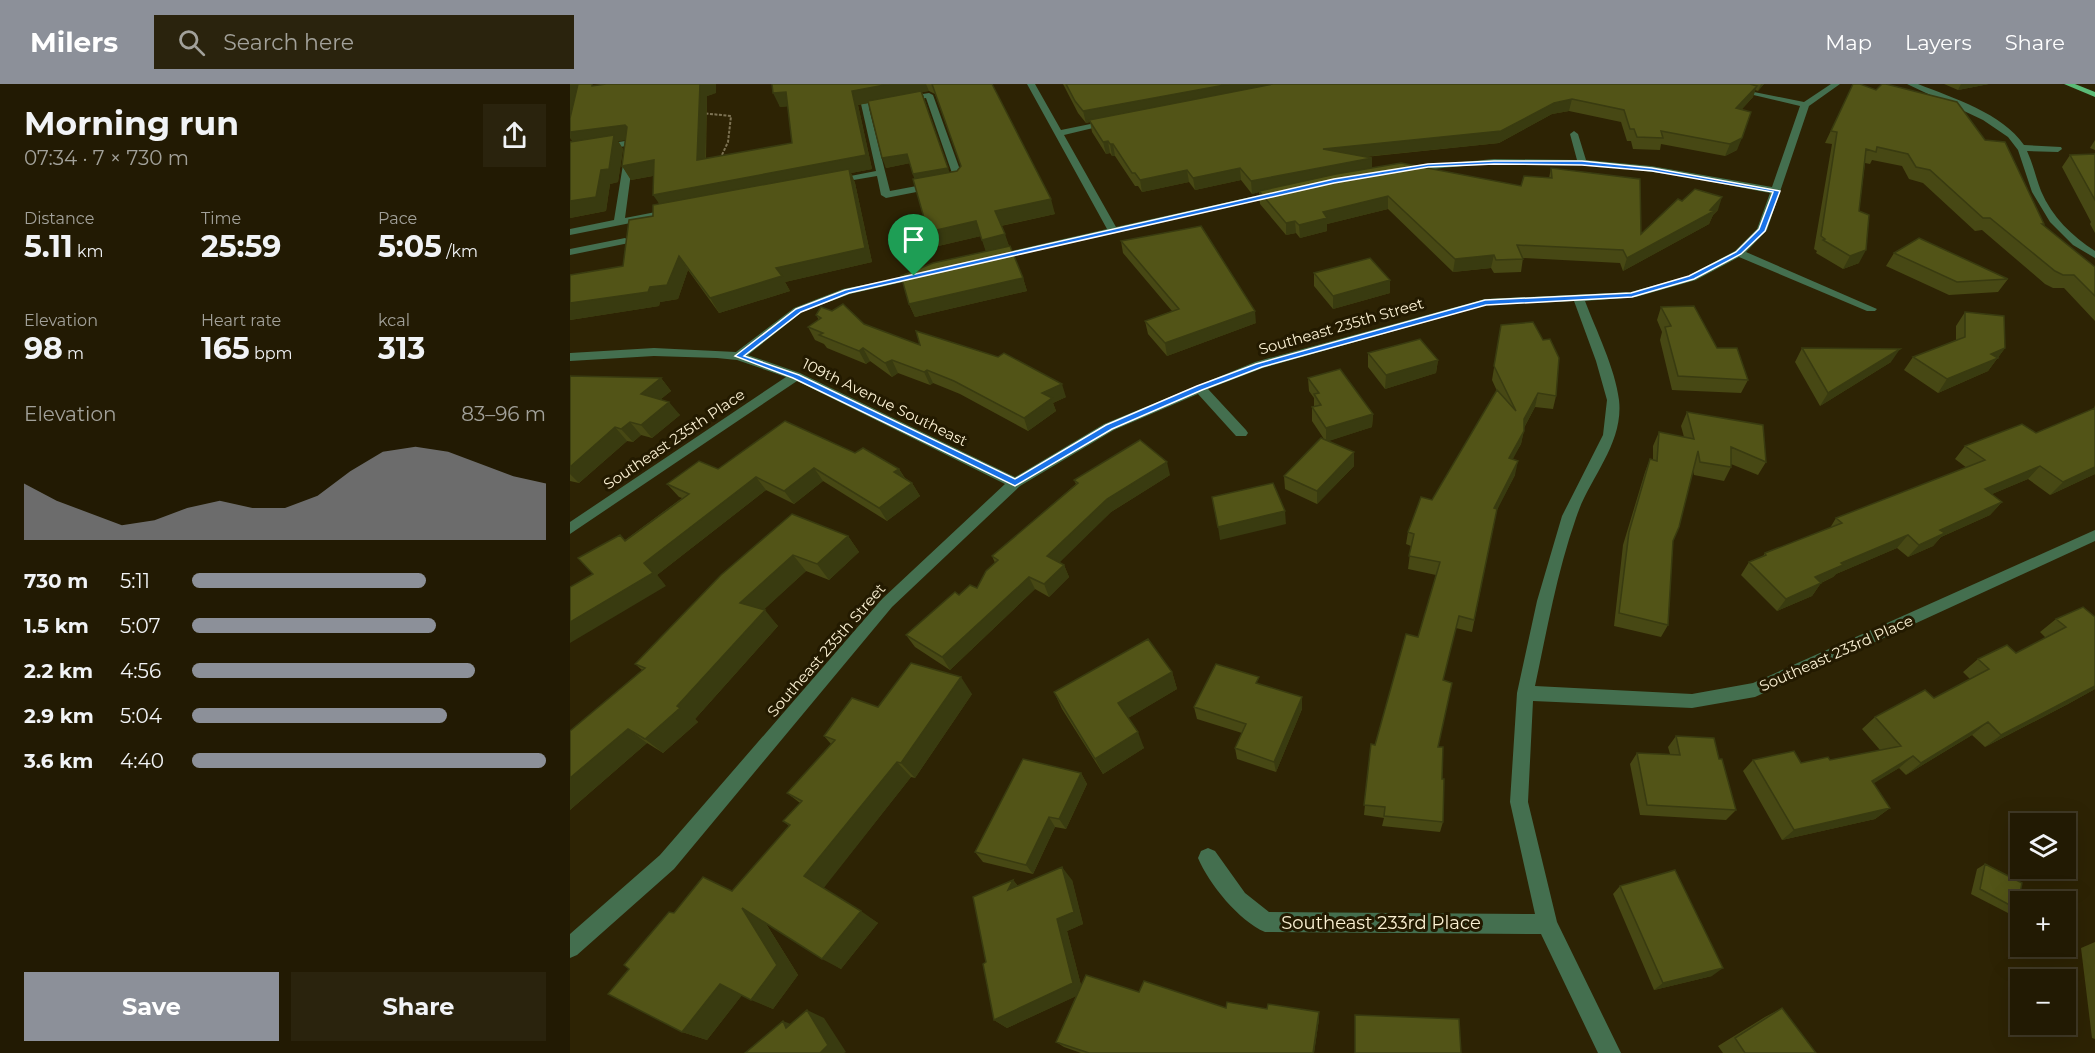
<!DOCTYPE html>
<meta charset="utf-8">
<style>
body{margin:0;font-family:Montserrat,sans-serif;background:#2a230d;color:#f1f3f6;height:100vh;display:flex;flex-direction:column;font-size:22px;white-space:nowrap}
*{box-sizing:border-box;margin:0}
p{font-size:20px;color:#a2a19a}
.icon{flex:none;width:33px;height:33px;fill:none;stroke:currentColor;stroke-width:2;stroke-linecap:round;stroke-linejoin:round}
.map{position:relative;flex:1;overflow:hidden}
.side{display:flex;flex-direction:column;background:#221a03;width:570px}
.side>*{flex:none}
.buttons{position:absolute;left:1440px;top:729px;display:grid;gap:12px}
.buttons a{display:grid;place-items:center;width:66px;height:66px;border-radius:0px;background:#221a03;box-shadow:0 6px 24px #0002,0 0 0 2px #3f3825;font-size:30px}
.pin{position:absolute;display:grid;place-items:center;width:51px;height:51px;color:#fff;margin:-62px -26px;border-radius:50% 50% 50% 0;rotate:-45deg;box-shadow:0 0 6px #0007}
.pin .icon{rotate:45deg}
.round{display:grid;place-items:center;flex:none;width:63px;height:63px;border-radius:0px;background:#2a230d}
.headline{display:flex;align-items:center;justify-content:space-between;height:102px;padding:0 24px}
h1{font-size:33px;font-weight:700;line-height:45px}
.metrics{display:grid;grid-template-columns:repeat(3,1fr);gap:9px;height:102px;padding:6px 24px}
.metrics div{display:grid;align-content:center}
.metrics b{font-size:30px;font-weight:700}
.metrics small{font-size:16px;font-weight:400}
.metrics p{font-size:16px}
.chart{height:168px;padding:12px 24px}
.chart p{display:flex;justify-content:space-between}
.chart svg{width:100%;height:108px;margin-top:6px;fill:#8c9099;opacity:.7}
.button{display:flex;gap:12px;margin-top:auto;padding:12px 24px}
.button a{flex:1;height:69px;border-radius:0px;background:#8c9099;color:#fff;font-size:24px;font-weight:700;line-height:69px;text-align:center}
.button a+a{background:#2a230d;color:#f1f3f6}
ul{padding:0 24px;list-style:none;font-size:20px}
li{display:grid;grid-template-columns:96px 72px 1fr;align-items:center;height:45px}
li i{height:15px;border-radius:8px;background:#8c9099}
header{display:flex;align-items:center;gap:36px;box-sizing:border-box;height:84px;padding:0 30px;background:#8c9099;color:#fff}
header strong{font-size:28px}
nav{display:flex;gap:33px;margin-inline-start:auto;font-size:21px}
.search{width:420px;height:54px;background:#2a230d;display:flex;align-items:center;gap:15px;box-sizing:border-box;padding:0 21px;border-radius:0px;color:#a2a19a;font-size:22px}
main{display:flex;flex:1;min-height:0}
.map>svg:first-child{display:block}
</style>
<header>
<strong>Milers</strong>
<div class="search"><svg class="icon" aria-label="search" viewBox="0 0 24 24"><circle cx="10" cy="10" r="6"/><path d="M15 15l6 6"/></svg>Search here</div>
<nav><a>Map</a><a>Layers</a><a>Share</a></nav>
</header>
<main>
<section class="side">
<div class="headline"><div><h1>Morning run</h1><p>07:34 · 7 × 730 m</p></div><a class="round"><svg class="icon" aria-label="share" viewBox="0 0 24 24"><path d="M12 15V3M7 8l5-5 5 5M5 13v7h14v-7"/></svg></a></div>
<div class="metrics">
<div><p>Distance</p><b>5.11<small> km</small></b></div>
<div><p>Time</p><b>25:59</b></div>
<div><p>Pace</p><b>5:05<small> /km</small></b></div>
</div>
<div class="metrics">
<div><p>Elevation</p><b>98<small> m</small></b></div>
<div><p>Heart rate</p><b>165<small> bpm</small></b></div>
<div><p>kcal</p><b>313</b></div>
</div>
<div class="chart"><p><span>Elevation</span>83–96 m</p>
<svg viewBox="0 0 160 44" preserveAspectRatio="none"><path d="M0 44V21L10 28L20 33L30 38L40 36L50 31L60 28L70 31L80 31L90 26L100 16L110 8L120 6L130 8L140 13L150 18L160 21V44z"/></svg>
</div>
<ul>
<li><b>730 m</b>5:11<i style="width:66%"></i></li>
<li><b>1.5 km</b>5:07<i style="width:69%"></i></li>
<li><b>2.2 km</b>4:56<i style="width:80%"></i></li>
<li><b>2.9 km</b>5:04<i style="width:72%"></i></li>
<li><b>3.6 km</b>4:40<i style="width:100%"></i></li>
</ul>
<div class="button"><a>Save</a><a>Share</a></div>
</section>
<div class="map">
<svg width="1525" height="969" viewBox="0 0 1525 969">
<rect width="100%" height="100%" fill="#2d2304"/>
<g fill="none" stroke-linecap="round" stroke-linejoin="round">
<path stroke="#7d7354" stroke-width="2" stroke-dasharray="3 1.5" stroke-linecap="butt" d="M131,29l30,3 -3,26 -7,15"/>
<path fill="#446f4f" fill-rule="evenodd" d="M457,0h8l26,46 49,-10 4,3 -50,12 52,92 162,-36 5,3 -293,66v-4l117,-27z
M1261,0h9l-31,22 -42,124 -21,22 131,57 -2,2h-8l-128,-54 -43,23 -60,17 -51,4c11,29 30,67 34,99 5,44 -30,78 -43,118 -19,54 -29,112 -41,168l157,8 61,-11 342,-153v11l-340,156 -63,11 -159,-7 -5,101 29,120 64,131h-23l-57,-119 -276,-2c-26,-11 -56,-48 -67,-74l3,-7 7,-3 7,3 30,42 24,19 266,2 -25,-112 7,-109 20,-92 25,-85 41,-81 4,-35 -11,-39 -22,-60 -88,4 -223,63 -55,21 38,41 2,3 -2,3h-10l-38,-42 -84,36 -94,56 -128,121 -218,262 -97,86 -7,3v-24l90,-79 222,-256 123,-115 -208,-103 -227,153v-12l216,-145 -49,-17 -20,-2 -63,-2 -84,5v-8l84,-5 82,4 58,-44 49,-19 82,-16v4l-75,17 -48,18 -54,43 52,18 215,104 89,-53 151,-62 230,-63 146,-7 57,-16 47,-25 22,-22 13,-36c-39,-7 -78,-16 -117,-21 -84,-12 -169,-11 -252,1l-5,-3 2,-2 96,-9 83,1 -7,-26 4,-3 4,3 8,26 65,6 121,21 28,-81 -55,-13 4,-2 55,11z
M1337,0h11c35,14 84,29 106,61l37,2 1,2 -4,3 -31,-1c6,13 9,27 14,40 11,26 31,45 54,60v7l-22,-13 -23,-23 -18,-30 -14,-42 -10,-13 -25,-17z
M359,9l4,2 31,86 -2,2 -76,15 -5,-3 -4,-19 -47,8v-4l46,-9 -15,-67zM356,14l28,81 -64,12 -21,-83z
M61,56l4,3 -10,75 46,-9 5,3 -5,3 -101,20v-6l44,-9 12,-74 -56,10v-6z
M55,154l5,3 -1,2 -59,12v-6z"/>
<path fill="#5bba77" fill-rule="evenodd" d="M1494,0h11l20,8v5z"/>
</g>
<path fill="#474814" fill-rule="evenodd" d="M202,0h220l63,130 -54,12 8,20 14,32 4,13 -112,26 -6,-13 77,-53 -5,-15 -47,11 -24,-84 -24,5 -17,-65 -11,2 14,64 -21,4 4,10 17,79 -87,20 5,9 -71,22 -31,-43 -10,29 -18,3 -1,4 -89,14v-45l53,-9 36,-62 -6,-28 -22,4 -9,-14 3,-26 -7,1 5,8 -5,33 -8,2 -4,27 -36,7v-76h3l-3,-24 146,-25 -9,3 -1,63 86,-16 -4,-37 -8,1zM359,7l6,3 26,72 -4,5 -8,1 -27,-80z
M493,0h701l-6,7 -3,-1 -2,7 -11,12 -5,41 -12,6 -64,-12 -1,6 -27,-1 -2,-8h-4l-6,-19 -52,-11 -17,3 -53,29 -134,14 7,11 149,18 28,-8 2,-10 90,66 77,-24 -5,5 -4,9 -86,47 -3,-8 -97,-5 -2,14 -27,1 -3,-5 -38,4 -65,-63 -61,15v7l-27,7 -4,-5 -10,2 -26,-31 -1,-12 -7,2 -11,-14 -46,10 -6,-8 -47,10 -4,-6h-3l-20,-30h-3l-2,-3 -4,1 -14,-22 -2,-10 -4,1 -8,-10z
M1283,0l191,140 -1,1 52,42v54l-31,-33h-11l-8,-4 -63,-54 -7,1 -52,-48 -14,-4 -7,-13 -30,-6 -2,4 -5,-1 -6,48v52l-16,6 -27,-16 1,-2 -3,-2 18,-105 -7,-1z
M1374,0h45l-31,6z
M1525,56v10l-5,-2z
M1525,70v79l-5,-9 1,-2 -29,-55 8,-12z
M551,157l135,82 -89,33 -19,-22 -3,-13 27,-10 -49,-58z
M1324,169l114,26 -10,13 -49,3 -63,-29z
M744,189l76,20 -57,16 -19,-23z
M1091,223l56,41 31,32 -7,13 -69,-3 -12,-50 2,-8 -5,-12z
M1395,228l40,36 -17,23 -50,22 -34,-23 9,-13 43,-17v-14z
M246,231l48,9 56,21 146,52 -13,6 3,8 -28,20 -68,-37 -27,-11 -3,2 -32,-12 -6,4 -22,-16 -4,3 -39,-16 -3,-4 -9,-4 -7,-13 11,-7z
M931,241l55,71 -3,13 -18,-2 -11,21 -3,16 -9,15 3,16 -18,34 -25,123 -16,-4 -13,53 -5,66 4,32 1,43 -3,10 -58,-6 2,-8 -20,-3 7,-71 4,1 43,-108 18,-62 -28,-6 3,-23 -5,-2 2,-12 24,-32 65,-109 -5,-11z
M1232,264l89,14 -71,44 -25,-44z
M798,269l70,7 -2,13 -51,16 -17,-22z
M0,292l91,2 10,13 -10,8 19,16 -28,23 -11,-3 -8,7 -6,-1 -48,42 -9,-2z
M738,294l65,36 -1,13 -44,14 26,25 -37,38 -32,-15 -1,-13 40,-37 -12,-18v-14h2v-9l-5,-7z
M1525,321v69l-45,21 -22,-16 -36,15 10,8 -12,13 -49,22 -8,9 -25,11 -11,-9 -61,26 -3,3 -12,6 -9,13 -35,15 -36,-36 8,-13 14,-6 2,-3 65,-25 6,-10 131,-50 -12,-9 10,-13 71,-13 58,-24z
M1117,328l79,50 -8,13 -27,-11v3l-7,14 -30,-6 -1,-4 -20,70 -5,84 -7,12 -47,-11 9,-81 22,-73 5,-13h3v-13l6,-14 25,5 -3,-11z
M285,369l44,16 6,9 7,5 8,13 -33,25 -64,-40 -29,23 -28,-14 -109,85 9,11 -46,-51 5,5 57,-42 -3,-1 -12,-13 51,-15z
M600,391l-59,37 -52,50 5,3 5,12 -20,20 -14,-8 -85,81 -35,-23 -9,-12 53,-40 18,-7 18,-25 -3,-7 84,-72 -2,-4z
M278,452l11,16 -30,28 -23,-9 -43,39 15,16 -83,93 3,3 -35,31 -16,-10 -77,67v-79l72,-61 -7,-6 86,-89z
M1525,533v72l-27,15 -83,43 -13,-12 -66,40 -7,-7 -26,15 17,25 -15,11 -93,21 -39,-69 10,-11 48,3 29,-3 50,-10 -18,-21 13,-12 59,-19 36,-19 -7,-7 15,-13 38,-6 30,-15 -6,-6 16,-13z
M602,588l5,17 -49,29 16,30 -41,26 -41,-65 -8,-17z
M690,600l42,13v12l-26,63 -39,-13 -2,-11 7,-15 -45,-14 -3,-12z
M402,610l-57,84 -4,-1 -88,111 55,35 -37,46 -76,-47 33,53 -25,34 -31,-14 -35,45 -25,-8 -8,-119 58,-22 57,-65 -6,-5 17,-18 -13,-10 44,-49 -7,-8 54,-29z
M1106,652l43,23 17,51 -10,10 -86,-5 -10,-51 7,-11 33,1 -2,-7z
M511,689l6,11 -21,45 -11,-2 -22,47 -50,-12 -8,-10z
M1415,780l32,45 -9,4 -37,-19 6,-25z
M443,796l5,6 54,-6 11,44 -16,7 14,54 58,7 87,16 41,1 52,3v7l-5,34h-233l-17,-6 -8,-5 20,-46 -69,32 -13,-8 -8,-58z
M1050,802l92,90 -58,14 -41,-96z
M1525,858v97l-3,-1 -11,-90z
M1212,924l34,45h-93l-5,-7 47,-29z"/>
<path fill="#393b10" d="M0,0h8l-8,33z
M130,0h16v9l-9,3 -2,79 -8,-15z
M320,0h36l3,7 -7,1 29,85 -35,7 -3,-10 8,-82 -63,13 14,64 -21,4 4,10 17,79 -87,20 5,9 -71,22 -9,-15 66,-30 -113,-59 -10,-14 213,-40 -14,-64z
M660,0h62l-203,36v2l-3,1 -3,-12z
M1191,0h3l-6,7z
M1391,0h28l-31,6z
M1187,2l-4,11 -21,23 4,-12z
M216,8l7,14 -13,1 -7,-14z
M1002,15l-3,12 -17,3 -53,29 -176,18v-12z
M55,41l9,14 -16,2 5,8 -5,33 -8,2 -4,27 -36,7v-17l6,-54 -6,-9v-6z
M1172,54l-5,12 -12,6 5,-12z
M538,57l2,12 -4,1 -3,-12z
M540,60h3l2,12h-3z
M337,70l4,9 -25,5 -4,-10z
M802,74v12l-113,21v1l-7,2 -1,-13z
M84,76l9,14 -32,6 -9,-14z
M670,84l1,12 -46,10 -2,-12z
M617,86l2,12 -47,10 -2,-12z
M818,112v13l-61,15v7l-27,7 -1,-13 24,-13z
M1152,113l-4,13 -5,5 -4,9 -86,47 4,-13 83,-48z
M481,115l4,15 -55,12 -5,-15z
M406,137l5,15 -47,11 -6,-15z
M725,137l1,12 -10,2v-12z
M435,150l5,15 -23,6 -5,-15z
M1296,166l-7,13 -16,6 7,-13z
M924,171l-3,13 -38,4 2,-13z
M109,172l9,14 -10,29 -18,3 -1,4 -89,14v-17l80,-16z
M453,194l4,13 -112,26 -6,-13z
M820,196v13l-57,16v-13z
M685,227l1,12 -89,33 -2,-13z
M293,264l7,13 -4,3 -7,-13z
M1435,264l-17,23 -50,22 9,-14 44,-25z
M1330,265l-9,13 -71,44 8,-13z
M322,276l6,13 -6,4 -7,-14z
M868,276l-2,13 -51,16 1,-14z
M357,286l6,13 -3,2 -6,-13z
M91,294l10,13 -20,16 -10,-13z
M492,300l4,13 -13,6 3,8 -28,20 -4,-13 18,-25z
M968,309l-3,14 -14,26 3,-14z
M99,318l11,13 -28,23 -11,-13z
M803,330l-1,13 -46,15v-14z
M60,338l11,13 -8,7 -12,-13z
M45,343l12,14 -48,42 -9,-9v-7z
M954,347l-3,13 -15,28 3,-14z
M784,368v14l-37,38v-13z
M948,377l-3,14 -24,47 3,-14z
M597,378l3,13 -59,37 -58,57 -6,-13 60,-57z
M1470,382l-12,13 -55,23 12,-13z
M1525,383v7l-45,21 13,-13z
M244,384l9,13 -29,23 -10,-13z
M329,385l8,13 -13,-10z
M186,393l10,13 -109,85 9,11 -96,57v-21l74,-59z
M342,399l8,13 -33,25 -8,-13z
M1432,418l-12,13 -49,22 -8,9 -25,11 11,-12 21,-15z
M715,427l1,13 -66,16 -2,-13z
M1338,451l-11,13 -61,26 -3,3 -27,13 9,-13 26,-14z
M278,452l11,16 -30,28 -12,-16z
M223,471l13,16 -52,48 -14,-16z
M494,481l5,12 -20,20 -5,-13z
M459,493l6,12 -85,81 -8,-13z
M1251,499l-9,13 -35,15 9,-12z
M195,526l13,16 -83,93 3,3 -35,31 -18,-14 32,-33z
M602,588l5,17 -52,31 -7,-17z
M391,593l11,17 -57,84 -14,-15z
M1525,602v3l-27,15 -83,43 16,-12z
M732,613v12l-26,63 -2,-10z
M1418,638l-16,13 -66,40 15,-12z
M58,645l19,14 -77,67v-32z
M568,648l6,16 -41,26 -8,-15z
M1343,672l-14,12 -41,25 14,-12z
M327,678l14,15 -88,112 -19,-13z
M511,689l6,11 -21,45 -7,-10z
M1320,724l-15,11 -93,21 12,-10z
M479,733l6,10 -22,47 -7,-9z
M492,783l10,13 11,44 -16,7 16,62 -76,35 -13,-8 63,-101z
M443,796l11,13 -16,-3z
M172,824l21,11 35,56 -25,34 -22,-9z
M291,827l17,12 -37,46 -19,-10z
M1153,884l-11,8 -58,14 9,-7z
M150,900l23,10 -36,46 -25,-8z
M237,926l17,8 22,34 -2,1h-24z
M749,928v7l-5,34h-1z
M213,937l18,7h-15z"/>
<path fill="#525417" stroke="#393b10" stroke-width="1.5" d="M8,0h14v2l14,-2h94l-3,76 95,-17 -6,-51 -13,1 -1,-9h118l-38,7 14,64 -213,40 1,-35 -32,6 5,-39 -2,-2 -55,7v-14z
M362,0h60l59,115 -56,12 10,23 -23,6 -6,-19 -48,11 -15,-53 44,-8 4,-5z
M496,0h164l-147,27 -8,-10z
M703,0h477l7,2 -21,22 15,4 -9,26 -12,6 -69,-13 2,7 -26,-1 -3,-8h-4l-6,-19 -52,-11 -18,4 -53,28 -178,18 49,9 -121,23 -11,-13 -47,10 -6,-8 -47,10 -5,-7h-3l-19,-29h-3l-2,-3 -5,1 -14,-22z
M1283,0h7l16,6 6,-6h4l71,18 28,38 20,2 39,82h-2l53,43v29l-21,-21h-11l-8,-4 -65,-53h-7l-53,-48 -14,-3 -8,-13 -31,-7 -1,5 -10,-3 -7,62 10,4 -3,35 -16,6 -27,-16 2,-1 -4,-3 16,-104 -6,-1z
M351,7l27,77 -35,6 -6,-20 -25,4 -14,-57z
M44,51l-5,34 -8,1 -5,27 -26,4v-59z
M1525,70v46l-25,-45z
M831,79l120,23 3,-10 28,2 -1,-10 89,11 1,55 37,-35 4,2 13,-12 27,8 -12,13 4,1 -87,47 -4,-8 -106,-5 6,14 -27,1 -2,-5 -39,4 -67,-63 -65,16 4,6 -28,7 -4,-4 -9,2 -27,-32 77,-17z
M279,85l16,79 -89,20 6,8 -72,22 -31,-42 -12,29 -17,2 -2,5 -78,11v-28l53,-9 6,-46 24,-4v-11z
M631,142l54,85 -90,32 -20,-22 34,-12 -58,-68z
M1349,154l89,41 -51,3 -63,-29z
M440,162l13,32 -114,26 -8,-28 32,-13z
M800,174l20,22 -57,16 -19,-23z
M273,220l21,20 56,21 -4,-14 82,26 6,-4 58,31 -20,9 10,5 -28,20 -70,-37 -27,-11 -3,2 -32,-12 -7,3 -22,-15 -4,3 -40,-16 4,-2 -15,-6 13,-9 -5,-3 5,-8 11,4z
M1124,222l23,42h20l11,32 -70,-4 -13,-49 6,-1 -10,-19z
M1395,228l39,4 1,32 -14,6 7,4 -51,21 -34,-22 52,-20z
M963,238l10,18 7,-1 9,19 -3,38 -18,-3 -14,26v12l-15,27 9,3 -24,47 3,1 -23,111 -15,-4 -16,64 9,3 -14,64h5l-1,32h2l-1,43 -59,-6 1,-9 -21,-2 7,-61 4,1 31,-111 12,3 22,-75 -31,-6 5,-22 -6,-2 13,-35 11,3 65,-110 19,21 -22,-45 7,-41z
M850,255l18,21 -52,15 -18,-22z
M1232,264l98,1 -72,44z
M770,285l33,45 -47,14 -14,-21 9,-2 -7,-11 5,-1 -11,-15z
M0,292l91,2 -20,16 28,8 -28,23 -11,-3 -9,7 -6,-2 -45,40z
M1525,324v59l-32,15 -23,-16 -55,23 17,13 -62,28 5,3 -26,12 -11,-10 -67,28 2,2 -28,12 6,6 -35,16 -37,-37 17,-7 -1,-2 77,-30 -6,-5 149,-58 -20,-14 57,-22 14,9z
M1117,328l76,13 3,37 -35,-15v20l-31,-5 -2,-11 -19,76 -6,14 -5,84 -49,-12 10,-81 21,-73 7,2 2,-29 35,7z
M215,337l70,32 8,-5 36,21 -5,3 18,11 -33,25 -65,-40 -30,23 -28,-14 -112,86 9,10 -83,49v-35l23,-13 -15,-16 42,-23 5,6 64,-47 -22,-10 32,-23 19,8z
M751,354l33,14 -37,39 -33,-15z
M570,356l27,22 -60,37 -60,57 17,9 -20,19 -15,-7 -87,80 -36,-22 49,-43 4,3 11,-10 7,3 9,-17 12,-11 -6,-4 86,-73 -4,-3z
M703,399l12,28 -67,16 -6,-30z
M222,430l56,22 -31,28 -24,-9 -53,48 25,7 -88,96 3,2 -35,31 -17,-10 -58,49v-47l75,-63 -10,-4 86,-89z
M1513,523l12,10v69l-94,49 -13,-13 -67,41 -8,-7 -41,25 18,27 -96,22 -41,-70 41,-9 7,12 27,-6 2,3 71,-14 -26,-29 50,-27 9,8 55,-29 -11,-10 29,-14 9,8 50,-26 -10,-8z
M578,555l24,33 -54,31 20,29 -43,27 -41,-67z
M341,579l50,14 -60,86 -4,-1 -93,114 57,35 -39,48 -80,-51 35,57 -26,35 -31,-16 -38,48 -74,-38 21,-25 -5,-4 45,-53 5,1 29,-36 29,14 58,-66 -7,-4 19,-20 -15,-8 48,-53 -11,-4 28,-38 26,9z
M646,580l43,13 -3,6 46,14 -28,65 -39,-14 11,-24 -52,-17z
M1106,652l38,2 5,21h3l14,51 -89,-5 -10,-52 43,2z
M453,675l58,14 -22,46 -10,-2 -23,48 -51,-13z
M1415,780l37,19 -5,26 -37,-20z
M492,783l12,45 -17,7 16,64 -79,37 -11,-56 3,-2 -13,-65 40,-17 -5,10z
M1105,786l48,98 -60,15 -43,-97z
M516,891l53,17 5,-11 82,27 1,-6 40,7 1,-5 51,8 -6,41h-224l-33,-11z
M1212,924l34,45h-71l-10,-15z
M237,926l21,35 -8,8h-75l38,-32 3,7z
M785,931l104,4 2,34h-106z"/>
<path fill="#1a73e8" stroke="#fff" stroke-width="1.5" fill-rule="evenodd" d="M924,77h88l70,7 128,23 -15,40 -24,23 -47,25 -62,18 -146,8 -224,62 -60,23 -90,39 -97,57 -222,-108 -58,-22 61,-47 49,-19 489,-111 94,-15zM924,80l88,1 70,6 121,21 -14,37 -23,23 -47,24 -58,17 -146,7 -229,64 -59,22 -91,39 -91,54 -216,-104 -55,-19 57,-44 48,-19 485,-110 94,-16z"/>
<g text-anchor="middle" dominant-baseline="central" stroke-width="6" stroke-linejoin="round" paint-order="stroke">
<g font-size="15" fill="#fbf1d3" stroke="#231a00">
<text transform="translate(771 242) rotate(-16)">Southeast 235th Street</text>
<text transform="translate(315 318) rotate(26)">109th Avenue Southeast</text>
<text transform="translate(104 355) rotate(-34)">Southeast 235th Place</text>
<text transform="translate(256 566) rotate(-49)">Southeast 235th Street</text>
<text transform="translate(1266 569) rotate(-24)">Southeast 233rd Place</text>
</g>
<g font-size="18" fill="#fbf1d3" stroke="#231a00">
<text x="811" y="839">Southeast 233rd Place</text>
</g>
</g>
</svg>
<div class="buttons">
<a><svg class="icon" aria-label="layers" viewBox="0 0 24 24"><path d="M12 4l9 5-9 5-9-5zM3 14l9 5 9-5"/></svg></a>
<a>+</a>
<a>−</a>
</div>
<div class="pin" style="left:344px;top:192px;background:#1e9e55"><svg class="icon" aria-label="arrive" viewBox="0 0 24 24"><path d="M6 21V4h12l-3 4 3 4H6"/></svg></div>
</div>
</main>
